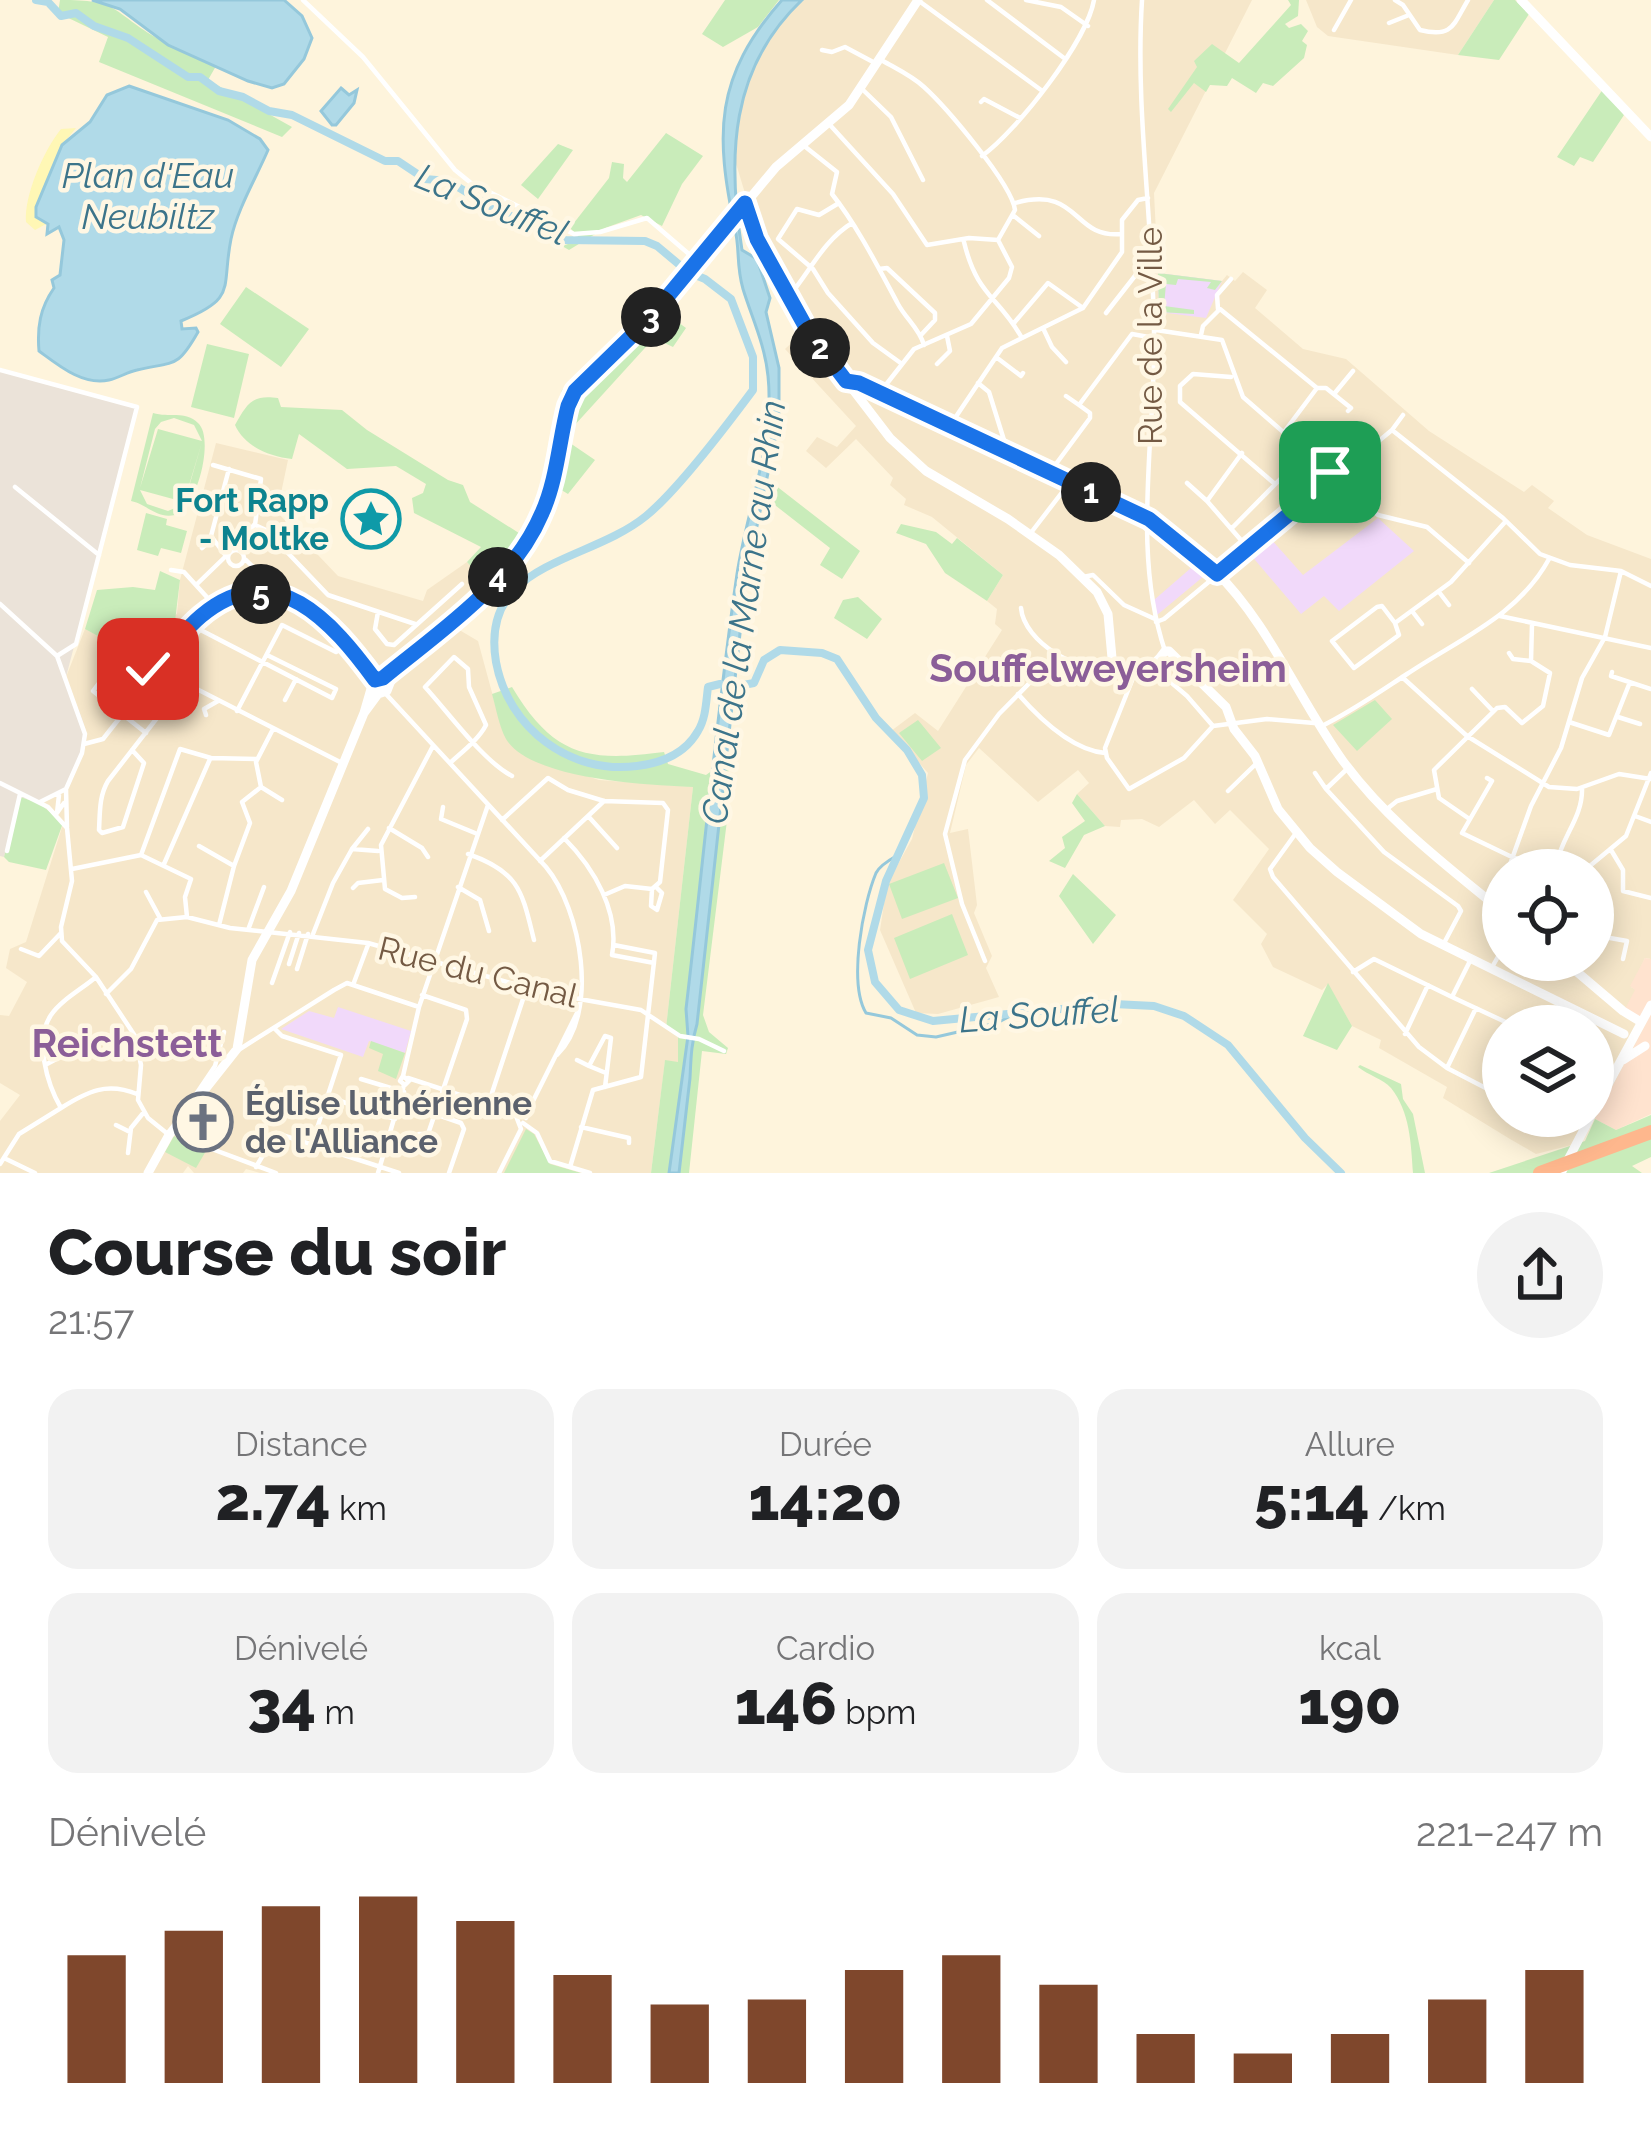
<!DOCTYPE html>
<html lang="fr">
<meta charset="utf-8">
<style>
body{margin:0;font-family:Raleway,sans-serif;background:#f2f2f2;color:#202124;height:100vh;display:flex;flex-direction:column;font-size:45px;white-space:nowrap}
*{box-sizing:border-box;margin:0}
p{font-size:39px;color:#757577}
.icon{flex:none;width:66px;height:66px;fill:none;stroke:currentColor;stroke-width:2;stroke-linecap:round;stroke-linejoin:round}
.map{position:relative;height:1173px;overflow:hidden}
.panel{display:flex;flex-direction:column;background:#fff;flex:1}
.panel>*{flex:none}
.controls{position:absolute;left:1482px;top:849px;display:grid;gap:24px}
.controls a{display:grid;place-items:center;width:132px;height:132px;border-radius:50%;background:#fff;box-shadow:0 6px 30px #0003;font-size:60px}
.pin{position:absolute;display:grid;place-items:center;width:102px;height:102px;color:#fff;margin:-51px;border-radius:24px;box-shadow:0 6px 18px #0006}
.km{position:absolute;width:60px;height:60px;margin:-30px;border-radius:50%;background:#222;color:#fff;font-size:33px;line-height:60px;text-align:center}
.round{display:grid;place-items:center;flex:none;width:126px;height:126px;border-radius:63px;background:#f2f2f2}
.overview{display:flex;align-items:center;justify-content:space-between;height:204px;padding:0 48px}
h1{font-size:66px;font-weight:800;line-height:90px}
.stats{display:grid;grid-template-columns:repeat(3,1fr);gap:18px;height:204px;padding:12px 48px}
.stats div{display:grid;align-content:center;border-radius:30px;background:#f2f2f2;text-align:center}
.stats b{font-size:60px;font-weight:800}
.stats small{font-size:33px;font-weight:400}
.stats p{font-size:33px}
.chart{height:336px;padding:24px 48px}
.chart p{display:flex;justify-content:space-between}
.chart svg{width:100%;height:216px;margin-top:12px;stroke:#7f472c;stroke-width:6}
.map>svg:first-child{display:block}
</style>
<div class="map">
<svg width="1651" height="1173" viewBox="0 0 1651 1173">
<rect width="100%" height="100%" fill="#fef4dc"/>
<path fill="#f6e7ca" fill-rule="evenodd" d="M802,0h450l-98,193 4,80 64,8 5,-6 8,6 8,-9 24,18 -12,18 48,41 43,10 83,72 95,61 8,-7 22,16 -6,7 39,27 64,24v400l-6,-1 -14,29 5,3 12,32 -53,97 -23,26 -36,9 -26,-15 -67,-41 4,-11 -68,-39 2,-8 -29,-14 -24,-42 -6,6 -49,-23 -12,-23 6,-10 -34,-34 36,-51 -39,-39 -15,14 -21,-24 -35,27 -17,-8 -21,1 -1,7 -15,-1 -28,-32 12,-11 -11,-13 -40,32 -59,-54 -13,17 -16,68 18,-4 9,76 -3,8 18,43 -6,12 13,29 -61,17 -22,-1 -36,-83 7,-46 25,-45 16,-66 -37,-42 24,-18 23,18 64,-101 -7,-6 2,-15 -10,-8 16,-26 -71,-58 -28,-12 2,-6 -16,-14 3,-7 -37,-39 -30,29 -20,-17 11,-14 20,10 19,-21 -71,-77 19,-18 -46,-95 -24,-79 3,-41 14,-46 22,-39zM1503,870h90v90h-90zM1503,1026h90v90h-90z
M1306,0h188l-36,55 -130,-19 -11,-9z
M216,443l72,17 -11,52 61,64 85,25 4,-11 40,-28 19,20 -30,46 22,13 22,81 23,33 76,25 94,7 -27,241 12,9v26l-13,-2 -14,112h-391l-14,-4 -3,4h-49l-6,-7 -5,7h-183v-52l20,-26 -20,-12v-68l9,1 18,-34 -21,-14 4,-19 16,-7 37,-118 -24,-21 27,-126 19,-48 21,11 11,-13 15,12 45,-25 3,-34z"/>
<path fill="#ffe3cf" d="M1645,958l6,1v155l-35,16 -21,-11 52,-97 -22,-13 10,-19 -5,-4z"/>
<path fill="#ebe3d9" d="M0,368l137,39 -71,270 18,47v20l-18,45 -27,14 -19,-6 -16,60 -4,-1z"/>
<path fill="#f1d9fa" d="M1158,273l64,8 -16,37 -47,-6z
M1378,518l36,33 -75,60 -15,-15 -23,18 -51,-60 19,-17 34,38z
M1199,561l11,10 -53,44 -3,-15z
M338,1007l73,24 -6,22 -36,-12 -6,16 -82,-28 28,-18 25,7z"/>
<path fill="#c9ecba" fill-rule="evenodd" d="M60,0c60,0 50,10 95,37 19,11 41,20 61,29l-8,14 84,47 -10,10 -183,-75 9,-25 -50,-24z
M725,0h54l-21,27 -35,20 -21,-13z
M1288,0h11l-1,16 -13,8 4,4 12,-4 7,7 -6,10 5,4 -3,13 -31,28 -10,-3 -7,10 -24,-15 -5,8 -17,-1 -4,7 -12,-9 -23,29 -3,-3 29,-42 -3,-6 18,-17 27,19 52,-58z
M1494,0h21l14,14 -30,46 -41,-5z
M1603,89l21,26 -31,47 -13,-5 -6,9 -17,-9z
M666,133l37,23 -21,28 -20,42 -21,-11 -36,13 -36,22 -7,-4 15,-5 1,-5 -8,-8 39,-50 3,-16 12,2 -1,14 4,4z
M558,144l15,6 -35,49 -17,-14z
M1158,273l64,8 -7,9 -8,-2 4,-6 -33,-3 -2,6 -10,-1 -2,22 30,4v4l-35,-2z
M246,287l63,42 -28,38 -61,-43z
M646,309l18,3 22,16 -13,19 -19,-9 -81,89 -3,16 25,17 -27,34 -10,-6 -19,47 -46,52 -17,28 -20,14 1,-15 29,-31 -19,-21 14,-15 -67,-34 -2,-15 11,-5 3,-9 -30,-18 -49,3 -48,-35 -7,25c-23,-3 -47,-12 -57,-34 12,-21 17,-31 43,-27l3,9 61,3 25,20 81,50 15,5 7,17 52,33 17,-37 23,-108z
M207,344l42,10 -15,64 -43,-11z
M153,413c16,5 32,-3 45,10 17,15 -1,86 -23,92 -19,4 -28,-11 -44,-14zM174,418l20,7 8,16 -44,-12 -18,59 15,-59 6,-7zM202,442l-18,62 -16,7 -21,-7 -7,-14 44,12z
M1305,459l21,18 -29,25 -17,-17z
M775,485l85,66 -18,28 -22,-14 10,-17 -59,-46z
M146,513l21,6 -1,6 21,6 -6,22 -20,-5 -3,8 -21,-6z
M901,524l35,8 16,12 5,-6 46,37 -16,26 -42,-28 -19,-29 -30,-11z
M160,571l20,9 -5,41 -31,24 -27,-18 -10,14 -22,-12 12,-39 36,-3 22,3z
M858,597l24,22 -15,20 -33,-21 9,-18z
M512,687c42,70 76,75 152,65l4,12 38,11 25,-18 -5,28 5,3 -28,227 6,17 19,16 -2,6 -24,-3 -13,122h-38l14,-113 13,2v-25l-12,-9 27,-241c-44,-2 -162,-7 -187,-48 -7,-13 -10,-31 -14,-45z
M1375,700l17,19 -35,32 -24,-26z
M918,720l23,28 -19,13 -23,-28z
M1077,794l28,32 -21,9 -19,33 -16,-7 16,-13 -3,-11 23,-16 -13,-18z
M20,797l19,6 24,20 -17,47 -37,-8 -5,-5z
M944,863l14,35 -56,21 -13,-35z
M1073,874l43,41 -23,29 -34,-48z
M952,914l16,41 -58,24 -16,-41z
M1328,983l24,43 -15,24 -34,-14z
M371,1041l34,12 -9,26 -18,-8 5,-17 -14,-6z
M1360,1065l41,19 2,15 10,15 12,59h-12c-2,-30 -3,-61 -22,-85 -8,-9 -23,-13 -33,-21z
M1651,1115v42l-19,9 10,7h-153l96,-32 10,-22 21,11z
M526,1129l8,5 16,30 31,9h-77z
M174,1136l32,15 -10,17 -31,-16z"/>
<path fill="#fff7b5" d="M76,128l-14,17 -26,62 1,10 11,6 -13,7 -9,-8c-2,-27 18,-72 35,-93z"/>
<path fill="#b0dae8" stroke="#95c8db" stroke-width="3" d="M92,0h192l18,16 10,22 -8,21 -20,25 -12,4 -24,-7 -80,-36 -48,-36z
M782,0h20c-72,68 -75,157 -60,250l15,9 13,39 -4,14 13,56v52l-33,159 -49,445c-6,20 -6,35 -7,54l-11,95h-10l19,-137 -2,-27c17,-144 30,-291 51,-435 10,-65 38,-132 31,-198 -3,-31 -16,-58 -25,-87 -7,-24 -3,-39 -8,-60 -20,-95 -21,-152 47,-229z
M129,86l99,34 32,19 8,11c-12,28 -31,60 -37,89 -10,50 7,59 -50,82l1,8 14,-1 2,4c-21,37 -23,29 -61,38 -10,2 -18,8 -28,10 -26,6 -51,-15 -70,-29 -2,-24 1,-43 15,-63l-2,-8 8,-5 4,-35 -5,-13 -12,7 1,-10 -12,-7v-10l26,-62 28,-23 17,-27z
M341,88l8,7 8,-5 -3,13 -18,22h-4l-11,-14z"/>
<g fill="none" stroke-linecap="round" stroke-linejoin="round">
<path stroke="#95c8db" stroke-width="3" d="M898,855c-7,4 -18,10 -22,18 -13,31 -28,110 -10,140l25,5 26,17 19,2 61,-14 17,-9"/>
<path stroke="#b0dae8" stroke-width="8" d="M36,0l12,2 13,14 15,-3 18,13 34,12 60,39h12l19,14 24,6 26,14 23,4 93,46h13l27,18 23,2 45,27 72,32 80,1 12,5 31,26 17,7 26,20 22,58v33c-26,35 -75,100 -107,126 -59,48 -167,45 -150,146 12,66 74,113 141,104 25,-3 48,-12 61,-35 8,-13 8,-29 10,-44l12,-3
M738,686l16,-3 10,-23 16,-10 42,3 15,6 39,59 31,32 15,25 2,23 -38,83 -18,69 7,32 24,28 34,11 181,-17 40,2 30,10 44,29 77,93 36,35"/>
<path stroke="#fff" stroke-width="4.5" d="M303,0l60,57 92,113 16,13 103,51 26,-2 47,-14 50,43
M987,0l77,58
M1026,0l35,7 27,19
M1142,0c-7,110 11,220 12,331 2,104 -23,219 11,320
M1395,0l8,5 17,25c33,8 33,-5 48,-30
M919,1l122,89
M1389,23l20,-8
M1334,30l17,-30
M822,50l10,2 13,-5 30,16
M861,88l30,29 32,63
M981,102l3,-3 36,19
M830,125l63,69 34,51 42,-7 29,2
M803,145l34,27 -5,22c26,33 46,73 66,110 8,15 21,24 26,41
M982,156c35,-25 105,-115 112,-156
M839,203l-20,12 -22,-6 -19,30 35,30 15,24 45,50 29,21
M1015,203c66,-18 56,36 107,31
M1014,216l25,20
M964,242c13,54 34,54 58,96
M879,269l8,-1 48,45v7l-14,15
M790,295c21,-25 33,-54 62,-72
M1218,309l-1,-14 14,-16
M1106,313l46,-59
M1014,323l34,-40 35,25
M1043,328l9,19 14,15
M1156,330l66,10 21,57 135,118 49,12 42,36
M1201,335l2,-9 17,-17 97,79
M996,357l25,19 2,-3
M937,364l13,-13 -3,-15
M0,370l137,37 -61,237 -19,12 -57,-52
M1231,377l-38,-3 -13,12v16l95,82
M978,383l11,9 19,61
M881,391l33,-42 57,-25 38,-46 3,-11 -14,-27 17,-30c-3,-26 -70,-104 -91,-123 -12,-11 -27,-18 -41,-26
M1334,394l19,-23
M1066,396l13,9
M951,424l51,-76 81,-40 39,-56v-32l16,-20 10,-2
M1392,430l111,88 37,36 30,11 51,6 30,15
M1284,432l33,-44h9l25,20 -3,3
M1242,453l-35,48 40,46
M213,465l48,14 -6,46 11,5 62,65 87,29
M1050,472l40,-54v-5l-11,-8 53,-71 22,4
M1187,483l20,18
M15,487l84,68
M1232,528l75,-76
M1030,534l40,-52
M202,548l9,-8
M235,548l19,-23
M228 558a8 8 0 1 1 16 0a8 8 0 1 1-16 0Z
M246,560l14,14
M171,570l13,2 31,34
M1083,577l10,-2 31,30 31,14
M196,585l30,-29 -15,-20 18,-67
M1439,592l10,13
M1021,608c3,34 58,66 91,61
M1412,611l10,13
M378,612l-3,17 12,15 7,1 68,-61
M1500,616l151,32
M1156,622l8,-3 228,-189 11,-15
M1395,623l-13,-17 -5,1 -45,34 22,27 45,-33 -4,-12 56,-41 55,-61
M191,625l141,73 4,-9 -69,-34
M132,639l-39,52 53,42
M125,651l28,22
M1509,653l4,6 18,2
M57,656l28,78 -3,19 -16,36 1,38
M1153,667l34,29 26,30
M1612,672l-1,4 40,13
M1135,673l-30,75 2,10 22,31 55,-31 29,-32
M1402,677l65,59 82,51 28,2 42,-15 32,5
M185,683l155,79
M1472,689l21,22
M385,693l161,174c35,42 54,146 11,188
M1018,694c21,24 54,56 87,59
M285,700l11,-21
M237,711l45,-86 54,27 12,-7
M206,715l-2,-6 14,-8
M1618,717l22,7
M1569,722l40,13 21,-53
M1213,726l54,-7 47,4
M1320,727c31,-15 58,-34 87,-53 52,-35 111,-58 142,-115
M84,744l19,-5 95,-120c78,-61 130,-3 176,59
M132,750l12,13 -21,64 -21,6 -3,-3c1,-17 0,-34 9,-49l84,-108
M450,763c12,-11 29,-24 36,-38l-17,-38 -1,-18 -14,-12 -29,30c23,25 58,74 87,89
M1348,768l-22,21 58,63 74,54 3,5 -18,34
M1315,773l11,16
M1487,778l5,3 -30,52 52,25 67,12
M0,783l48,24 19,21 5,53 -11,46 1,14 34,36 39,59 6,29 -3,35 10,18 21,17
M261,787l21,13
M1228,791l30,-29
M59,795l-2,18 7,-10
M40,802l26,-13
M443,807l-2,12 34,14
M1387,809l10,-8 40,-12
M588,816l29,32
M1635,816l16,6
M1468,818l-29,-20 -5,-28 63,-62 8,-1 17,16 21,-17 7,-33 -19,-12 1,-37
M502,820l46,-42 20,12 36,11 59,2 5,7 -8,72 -8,7
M389,828l33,20 6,9
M1296,833l-26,36 3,8 146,170 28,21 56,29
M564,838c30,30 56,74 48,117l42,8
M199,846l35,20
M352,849l16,-20
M1611,850l12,20v21l28,7
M7,851l13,-57
M468,854c52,18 54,38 66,86
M141,855l39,-106 31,9 46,1
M540,861l64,-60
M164,864l46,-105
M1556,866c5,-29 27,-48 26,-78
M72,869l69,-14 50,24 -6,18 2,20
M1508,870l23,-64 30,-58 21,-70 23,-41 16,-66
M1585,870l41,-34 25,-63
M458,887l22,13 9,31
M353,888l5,-5 25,-3
M146,892l14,26
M604,895l21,-9 27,3 -1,17 6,4 5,-17 -5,-5
M415,897l-13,1 -17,-9 -4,-44 52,-99
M1491,901l12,-21
M219,925l15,-59 16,-43 -8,-21 19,-15 -5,-25 17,-33
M248,930l16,-43
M313,934l20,-51 19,-34 26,2
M1593,935l34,6 -4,18
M21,949l18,7 21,-22
M985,961l-23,-57 -17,-70 20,-74 34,-46 58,-59
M1470,961l-18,36 62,29
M289,964l10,-31
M297,969l11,-35
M1491,969l12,-21
M1353,972l21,-13 78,38
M96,977c-14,12 -35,23 -45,38 -17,25 -4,69 10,93 27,-17 46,-26 76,-14
M272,983l18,-51
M353,985l63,21
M353,985l15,-40
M106,994l25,-25 26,-49 30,-3 43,11 138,15 178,50 95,17 39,26 19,3 25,12
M275,1029l7,7 59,19 -29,89
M1405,1034l23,-49
M240,1049l94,-59 13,-7 6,2
M577,1060l12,6
M47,1064l41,-22
M1447,1068l29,-60
M403,1076l-3,5 5,4 4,-4 -6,-5 16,-69 69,-202
M408,1078l110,36
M361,1079l43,13
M605,1087l6,-49 -6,-2 -16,30 17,7
M328,1097l67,22
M489,1102l38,-115
M188,1106l27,-40 9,-34
M435,1114l26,9 3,6 -15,44
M526,1115l52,-104
M523,1123l14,10 13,28 20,6 23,-77 48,-13 14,-124 -41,-8
M116,1125l14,7
M581,1127l48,11v5
M174,1130l30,16 72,27
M419,1134h9l39,-115 -1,-9 -44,-15
M128,1153l3,-25 13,-16
M4,1158l31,15
M0,1164l19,-30 42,-26
M256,1167l20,-34 123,40
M570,1167l20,6
M378,1173l26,-88
M499,1173l22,-44 -5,-13 5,-3 5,5"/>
<path stroke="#fff" stroke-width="9" d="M1521,0l130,137
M745,203l12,36 51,92 82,107 36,33 82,48 51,36 38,37 11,22 5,55c24,4 38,3 52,-18h4l57,56 8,22 21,27 23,53 32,39 27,24 84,62 203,100
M846,381l12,2c58,28 117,55 175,82 65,29 130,56 182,106 52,50 85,130 128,190 44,60 103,104 160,151
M364,713l14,-19 9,-3 5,-13 62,-53 78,-92 18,-42 16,-81 11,-23 77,-74 122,-146 73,-62 69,-105
M1563,960l60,51 18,11
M1623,1060l22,-14
M1593,1112l58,-107
M148,1173l21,-38 68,-86 15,-89 39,-69 73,-178 9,-31 18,-10
M1561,1173l30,-57"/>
<path stroke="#feb78d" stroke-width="14" d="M1540,1173l111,-41"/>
</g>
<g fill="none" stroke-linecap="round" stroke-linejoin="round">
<g stroke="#fff" stroke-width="24">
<path id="route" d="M148,669l5,5c15,-20 29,-42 48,-58 74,-62 132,7 174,64l8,-2c57,-47 129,-94 159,-165 15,-33 17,-72 26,-107l7,-15 74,-72 96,-116 12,36 51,92 38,50 13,2 290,136 68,55 118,-98 -5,-4"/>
</g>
<use href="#route" stroke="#1a73e8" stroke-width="15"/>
</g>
<defs>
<g id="sight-ring" transform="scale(3)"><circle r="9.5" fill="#fff7e4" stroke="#0f9aa8" stroke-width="1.5"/><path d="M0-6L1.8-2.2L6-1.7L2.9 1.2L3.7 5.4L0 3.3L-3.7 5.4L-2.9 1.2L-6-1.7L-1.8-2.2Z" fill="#0f9aa8"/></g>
<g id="church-ring" transform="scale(3)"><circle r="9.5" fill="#fff7e4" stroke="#6b7280" stroke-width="1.5"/><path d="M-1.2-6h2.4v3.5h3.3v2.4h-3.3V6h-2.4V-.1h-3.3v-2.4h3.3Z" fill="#6b7280"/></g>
</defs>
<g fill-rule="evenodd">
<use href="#sight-ring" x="371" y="519"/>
<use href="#church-ring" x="203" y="1122"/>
</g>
<g text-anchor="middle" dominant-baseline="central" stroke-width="9" stroke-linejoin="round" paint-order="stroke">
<g font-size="33" fill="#745a44" stroke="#fff7e4">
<text transform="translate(1150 336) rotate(-90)">Rue de la Ville</text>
<text transform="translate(478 972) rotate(14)">Rue du Canal</text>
</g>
<g font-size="33" font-weight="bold" fill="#0d838f" stroke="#fff7e4" text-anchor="end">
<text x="329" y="500">Fort Rapp<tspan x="329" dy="38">- Moltke</tspan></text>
</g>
<g font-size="33" font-weight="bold" fill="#5b616d" stroke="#fff7e4" text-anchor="start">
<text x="245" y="1103">Église luthérienne<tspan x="245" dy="38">de l'Alliance</tspan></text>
</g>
<g font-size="36" font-style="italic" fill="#3c748a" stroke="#fff7e4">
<text x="148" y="175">Plan d'Eau<tspan x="148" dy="41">Neubiltz</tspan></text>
<text transform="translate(492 204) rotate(22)">La Souffel</text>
<text transform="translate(743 612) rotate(-82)">Canal de la Marne au Rhin</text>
<text transform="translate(1039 1014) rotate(-4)">La Souffel</text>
</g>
<g font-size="39" font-weight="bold" fill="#8b5e98" stroke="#fff7e4">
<text x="1108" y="668">Souffelweyersheim</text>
<text x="127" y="1043">Reichstett</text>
</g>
</g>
</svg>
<div class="controls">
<a><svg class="icon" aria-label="locate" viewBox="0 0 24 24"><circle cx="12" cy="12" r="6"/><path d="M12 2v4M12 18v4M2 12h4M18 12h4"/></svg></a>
<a><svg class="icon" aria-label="layers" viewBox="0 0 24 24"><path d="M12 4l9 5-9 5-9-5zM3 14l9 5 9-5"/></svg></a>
</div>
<div class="pin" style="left:1330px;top:472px;background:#1e9e55"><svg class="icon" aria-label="arrive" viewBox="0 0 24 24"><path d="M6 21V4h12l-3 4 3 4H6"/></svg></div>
<div class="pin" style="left:148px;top:669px;background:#d93025"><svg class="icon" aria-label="check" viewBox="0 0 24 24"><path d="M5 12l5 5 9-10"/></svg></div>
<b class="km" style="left:1091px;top:492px">1</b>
<b class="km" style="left:820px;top:348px">2</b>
<b class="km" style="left:651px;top:317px">3</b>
<b class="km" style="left:498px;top:577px">4</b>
<b class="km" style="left:261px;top:594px">5</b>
</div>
<section class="panel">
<div class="overview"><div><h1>Course du soir</h1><p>21:57</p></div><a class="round"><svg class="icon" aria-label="share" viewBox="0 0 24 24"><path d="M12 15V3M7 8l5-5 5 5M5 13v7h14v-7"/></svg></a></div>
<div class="stats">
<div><p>Distance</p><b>2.74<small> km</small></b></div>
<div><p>Durée</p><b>14:20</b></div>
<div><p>Allure</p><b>5:14<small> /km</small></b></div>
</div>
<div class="stats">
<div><p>Dénivelé</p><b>34<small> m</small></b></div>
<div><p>Cardio</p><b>146<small> bpm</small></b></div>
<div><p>kcal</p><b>190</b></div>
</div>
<div class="chart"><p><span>Dénivelé</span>221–247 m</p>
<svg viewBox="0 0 160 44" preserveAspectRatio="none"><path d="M5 44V18M15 44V13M25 44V8M35 44V6M45 44V11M55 44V22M65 44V28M75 44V27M85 44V21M95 44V18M105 44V24M115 44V34M125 44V38M135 44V34M145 44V27M155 44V21"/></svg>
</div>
</section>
